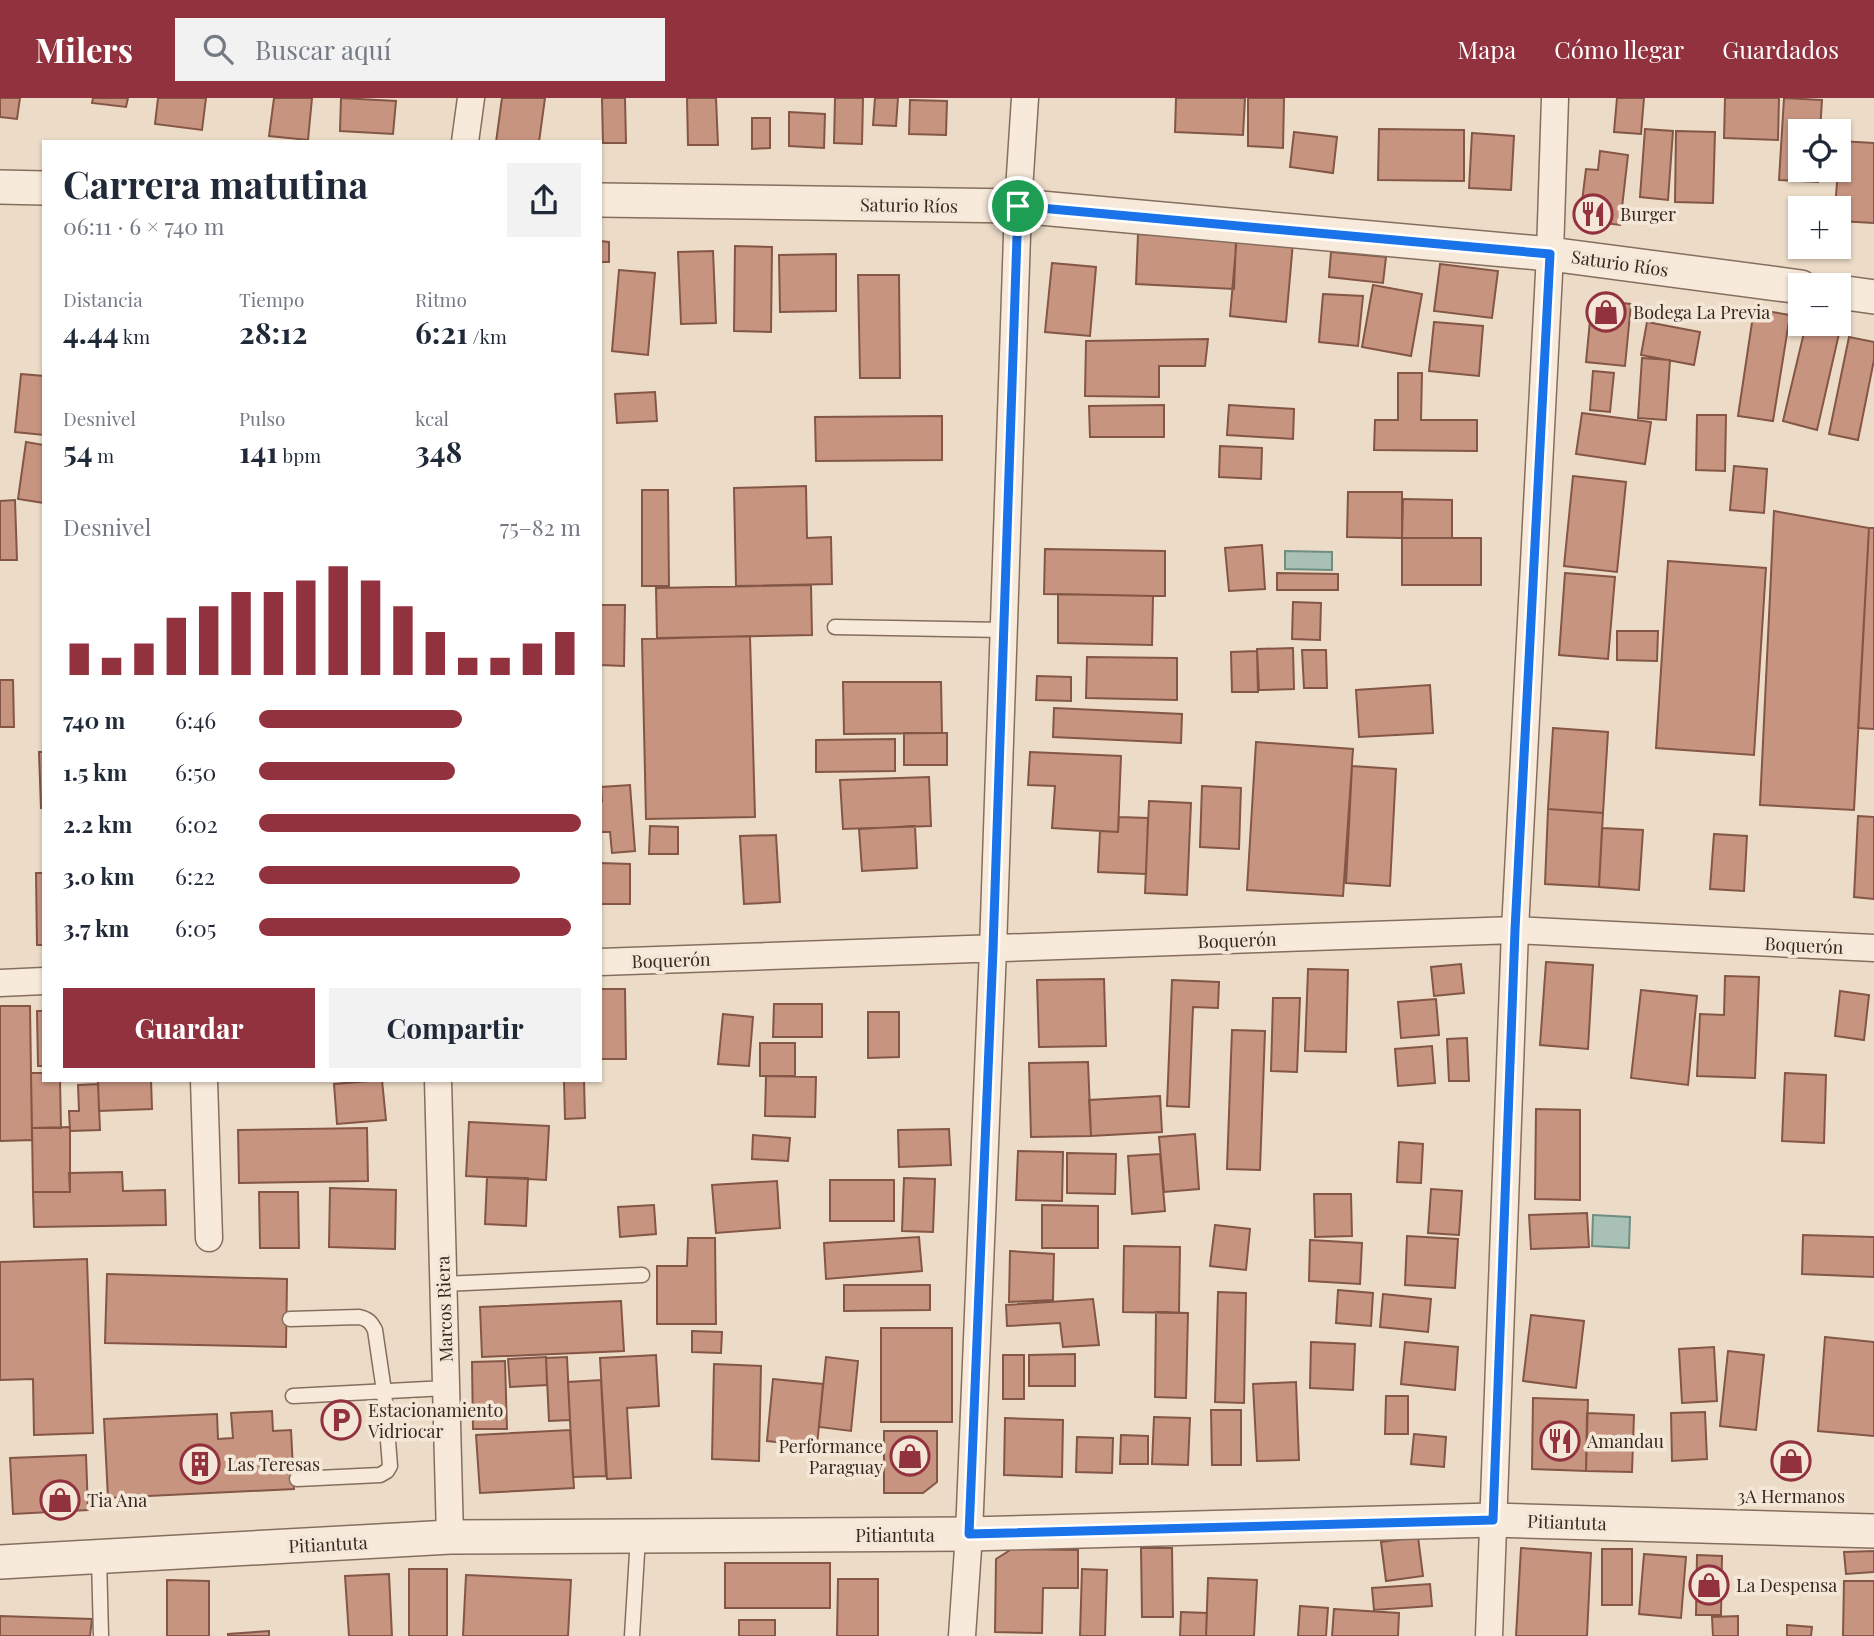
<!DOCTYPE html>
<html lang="es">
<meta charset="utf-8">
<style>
body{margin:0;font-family:"Playfair Display",serif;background:#f2f2f3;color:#1f2937;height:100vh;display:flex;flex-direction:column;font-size:26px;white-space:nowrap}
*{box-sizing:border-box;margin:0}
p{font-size:23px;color:#747a83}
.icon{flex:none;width:38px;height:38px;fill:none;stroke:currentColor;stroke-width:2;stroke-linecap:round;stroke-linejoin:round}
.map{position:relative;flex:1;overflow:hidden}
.panel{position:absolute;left:42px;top:42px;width:560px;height:942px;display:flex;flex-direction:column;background:#fff;border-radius:0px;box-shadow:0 2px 5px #0004}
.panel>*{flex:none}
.buttons{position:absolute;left:1788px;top:21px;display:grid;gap:14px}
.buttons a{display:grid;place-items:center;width:63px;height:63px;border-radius:0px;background:#fff;box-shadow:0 2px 5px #0004;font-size:35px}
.pin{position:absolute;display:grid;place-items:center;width:60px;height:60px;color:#fff;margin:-30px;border:4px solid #fff;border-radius:50%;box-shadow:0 2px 7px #0007}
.round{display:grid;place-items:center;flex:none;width:74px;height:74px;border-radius:0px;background:#f2f2f3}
.overview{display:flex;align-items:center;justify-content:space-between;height:119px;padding:0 21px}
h1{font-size:38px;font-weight:700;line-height:52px}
.metrics{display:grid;grid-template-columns:repeat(3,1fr);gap:10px;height:119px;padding:7px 21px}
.metrics div{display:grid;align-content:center}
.metrics b{font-size:30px;font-weight:700}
.metrics small{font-size:19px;font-weight:400}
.metrics p{font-size:19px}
.chart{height:196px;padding:14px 21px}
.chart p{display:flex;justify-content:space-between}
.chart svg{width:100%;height:126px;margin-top:7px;stroke:#92323f;stroke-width:6}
.primary-button{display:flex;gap:14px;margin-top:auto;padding:14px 21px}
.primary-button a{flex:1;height:80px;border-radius:0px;background:#92323f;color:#fff;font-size:28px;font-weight:700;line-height:80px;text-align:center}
.primary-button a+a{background:#f2f2f3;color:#1f2937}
ul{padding:0 21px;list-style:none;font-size:23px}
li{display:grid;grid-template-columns:112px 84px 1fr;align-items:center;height:52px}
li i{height:18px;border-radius:9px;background:#92323f}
header{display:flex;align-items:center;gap:42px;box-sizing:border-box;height:98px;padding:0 35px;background:#92323f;color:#fff}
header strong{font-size:33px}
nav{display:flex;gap:38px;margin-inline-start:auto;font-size:24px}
.search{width:490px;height:63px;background:#f2f2f3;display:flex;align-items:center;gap:18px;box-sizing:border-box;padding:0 24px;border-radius:0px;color:#747a83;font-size:26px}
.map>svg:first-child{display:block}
</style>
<header>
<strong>Milers</strong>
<div class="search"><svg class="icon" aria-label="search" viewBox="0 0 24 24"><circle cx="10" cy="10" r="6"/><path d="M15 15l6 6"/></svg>Buscar aquí</div>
<nav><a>Mapa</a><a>Cómo llegar</a><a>Guardados</a></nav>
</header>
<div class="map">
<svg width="1874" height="1538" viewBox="0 0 1874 1538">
<rect width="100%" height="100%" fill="#ecdcc7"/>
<path fill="#a8c0b6" stroke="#6f8e82" stroke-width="2" d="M1285,453l47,1v18l-47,-1z
M1593,1117l37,2 -1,31 -37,-2z"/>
<path fill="#c79480" stroke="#845645" stroke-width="2" d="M0,0h20l-3,21 -17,-2z
M93,0h35l-2,9 -34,-4z
M158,0h48l-4,32 -47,-6z
M274,0h38l-4,42 -39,-4z
M341,0l55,3 -3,33 -53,-3z
M502,0h43l-6,44h-43z
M602,0h23l1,45h-23z
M687,0h29l2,47h-30z
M835,0h28l-1,46 -28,-1z
M875,0h23l-2,28 -23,-1z
M1176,0h69l-2,37 -68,-3z
M1248,0h36l-1,50 -35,-2z
M1617,0h27l-3,36 -27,-2z
M1725,0h54l-1,42 -54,-2z
M1784,0l38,2 -2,31h-19v39h17v12l-39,-2z
M910,2l37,1 -1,34 -37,-1z
M789,14l36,2 -1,34 -35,-2z
M752,20h18v30l-18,1z
M1379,31l85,1v51l-86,-1z
M1645,31l28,2 -5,69 -28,-3z
M1676,33l39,1 -2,71 -38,-1z
M1294,34l43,5 -4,36 -43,-6z
M1472,35l42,3 -3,54 -42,-2z
M1839,43l35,2v80l-35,-2v-13h-4l3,-38h1z
M1600,53l28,4 -8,70 -32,-4 -7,-11 5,-41 12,1z
M1138,136l98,5 -2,50 -98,-5z
M1237,138l56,6 -7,80 -56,-6z
M600,143l9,1v20h-9z
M735,148l37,1 -1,85 -37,-1z
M713,153l3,72 -35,1 -3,-72z
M1331,154l55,5 -3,26 -54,-6z
M836,156v57l-56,1 -1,-57z
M1052,165l44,4 -6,69 -45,-4z
M1440,166l58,7 -6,47 -58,-7z
M619,172l36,3 -7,82 -36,-4z
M858,177h41l1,103h-40z
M1373,187l49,9 -11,62 -49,-9z
M1323,196l40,2 -5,50 -39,-4z
M1592,202l39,4 -6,62 -39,-4z
M1754,211l36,6 -17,106 -35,-5z
M1434,224l49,4 -4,50 -50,-5z
M1647,224l53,10 -6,33 -53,-10z
M1806,226l35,1 -24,105 -34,-9z
M1849,239l25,5v18l-16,80 -29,-6z
M1208,241l-3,27h-46v31l-74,-1 1,-55z
M1642,260l28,2 -4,60 -28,-2z
M1593,273l21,2 -4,39 -20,-2z
M1398,275h24l-1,47h56v31l-103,-1 1,-30h23z
M21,276l23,2v59l-29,-3z
M655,294l2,29 -40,2 -2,-29z
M1164,307v32h-74l-1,-31z
M1229,307l65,4 -1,30 -66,-4z
M1582,315l69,9 -6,42 -69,-10z
M1697,317h29l-1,56 -29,-1z
M942,318v44l-126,1 -1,-44z
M26,344l18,3v58l-26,-4z
M1220,348l42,2 -1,31 -42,-2z
M1734,368l33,3 -3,44 -34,-3z
M1573,378l53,6 -9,90 -53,-6z
M806,388l1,52 24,-1 1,47 -96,2 -2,-98z
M642,392h26l1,96h-27z
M1348,394h54v46l-55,-1z
M1403,401l49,1v38h-50z
M15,402l2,60h-17v-59z
M1774,413l95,17 -15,282 -94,-5z
M1869,430h5v201l-16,-1z
M1402,440h79v47h-79z
M1262,447l3,44 -36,2 -4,-43z
M1045,451l120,2v45l-121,-2z
M1668,463l98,7 -12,187 -98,-7z
M1277,475l61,1v16h-61z
M1565,475l50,4 -7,82 -49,-4z
M811,487l1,50 -155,3 -1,-50z
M1058,496l95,2 -1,49 -94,-2z
M1293,504l28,1 -1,37 -28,-1z
M600,507h25l-1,61 -24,-1z
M1617,533h41l-1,30 -40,-1z
M750,538l5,181 -109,2 -4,-180z
M1293,550l1,41 -35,1 -2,-41z
M1302,552h24l1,38h-23z
M1257,553l1,41h-26l-1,-40z
M1087,559l90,1v42l-91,-2z
M1037,578l34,1v24l-35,-1z
M0,582h13l1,47h-14z
M843,584h98l1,51 -98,1z
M1430,587l3,48 -74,4 -3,-47z
M1054,610l128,6 -1,29 -128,-6z
M1553,630l55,4 -5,81 -55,-4z
M904,635h43v32h-43z
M895,641v32l-79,1v-32z
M1256,644l97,7 -10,147 -96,-6z
M39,654h5v56h-3z
M1030,654l91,4 -3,76 -66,-4 3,-42 -27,-1z
M1352,668l44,3 -6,117 -44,-3z
M929,679l2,49 -88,3 -3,-49z
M630,687l5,66 -23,2 -2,-21h-10v-31h2l-1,-14z
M1202,688l39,2 -2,61 -39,-2z
M1149,703l42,2 -4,92 -42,-2z
M1548,711l55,4 -4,74 -54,-3z
M1858,718l16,1v82l-20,-2z
M1119,719l29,1 -2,56 -48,-2 2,-41 18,1z
M650,728l28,1v27h-29z
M915,728l2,42 -55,3 -3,-42z
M1602,730l41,2 -4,60 -40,-3z
M1714,736l33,2 -3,55 -34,-2z
M776,737l4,67 -36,2 -4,-68z
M600,765l30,1v40h-30z
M36,775h8v72h-7z
M1546,864l47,3 -5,84 -48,-4z
M1461,866l3,29 -30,3 -3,-29z
M1308,871l40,1 -2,82 -41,-1z
M1725,878l34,1 -4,101 -58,-2 3,-62 24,1z
M1104,881l2,67 -67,1 -2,-67z
M1172,882l47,2 -1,26 -25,-1 -4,100 -22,-1z
M600,891h25l1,70h-26z
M1641,892l56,6 -9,89 -57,-7z
M1840,893l29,4 -5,45 -29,-4z
M1273,900h27l-3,74 -26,-1z
M1436,901l3,36 -38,3 -3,-36z
M774,906h48v33h-49z
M0,908h30l2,134 -32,1z
M37,913h7v55h-6z
M868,914h31v45l-31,1z
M723,916l30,3 -4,49 -31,-2z
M1232,932l33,1 -5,139 -33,-1z
M1467,940l2,43h-20l-2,-42z
M760,945h35v33h-35z
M1432,948l3,37 -37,3 -3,-37z
M1088,964l3,74 -60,1 -2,-74z
M31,975h13v7h16l1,48h-29z
M1785,975l41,2 -2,68 -42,-2z
M766,978l50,1 -1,40 -50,-1z
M98,982h53l1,29 -53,2z
M382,982l4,40 -49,4 -3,-40z
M564,982h20l1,38 -20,1z
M98,986l2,46 -30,1 -1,-20h10l-1,-26z
M1160,998l2,36 -71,4 -2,-36z
M1536,1011l44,1v90l-45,-1z
M469,1024l80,4 -3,54 -80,-4z
M70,1029v65h-37l-1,-64z
M367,1030l1,53 -129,2 -1,-53z
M949,1031l2,36 -52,2 -1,-37z
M1195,1036l4,55 -35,3 -5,-55z
M753,1037l37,3 -2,23 -36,-2z
M1399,1044l24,2 -2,39 -24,-1z
M1018,1053l45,1 -1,49 -46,-1z
M1067,1055l49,1 -1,40 -48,-1z
M1160,1056l5,57 -33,3 -4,-58z
M122,1074l1,19 42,-1 1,35 -132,2 -1,-35h37l-1,-19z
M487,1079l41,1 -2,48 -41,-2z
M904,1080l31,1 -2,53 -31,-1z
M830,1082h64v41h-64z
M777,1083l3,47 -64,5 -4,-48z
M330,1090l66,2 -1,59 -66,-2z
M1431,1091l31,2 -3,44 -31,-2z
M259,1094h39l1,56h-39z
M1314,1096h37l1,42 -37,1z
M654,1107l2,29 -36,3 -2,-30z
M1042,1107l56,1v42h-56z
M1587,1115l2,34 -58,2 -2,-34z
M1215,1127l35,4 -4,41 -36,-4z
M1803,1137l71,2v40l-72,-3z
M1407,1138l51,3 -3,49 -50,-3z
M919,1139l3,34 -96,8 -2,-36z
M688,1140h27l1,86h-59v-58h30z
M1310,1142l52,3 -2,41 -51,-3z
M1124,1148l56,1 -1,66 -56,-1z
M1010,1153l44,3 -1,46 -44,2z
M87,1161l6,174 -59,2 -1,-56 -33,1v-118z
M107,1176l180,5 -1,68 -181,-4z
M844,1187h86v25l-86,1z
M1338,1192l35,3 -2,33 -35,-3z
M1218,1194l28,1 -2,110 -29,-1z
M1383,1196l48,5 -3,33 -48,-5z
M1093,1201l6,46 -36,2 -3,-24 -53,3 -1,-21z
M621,1203l3,50 -142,6 -2,-50z
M1156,1214l32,1 -2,85 -31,-1z
M1531,1217l53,6 -8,67 -53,-7z
M881,1230h71v94h-71z
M692,1233l30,1 -1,21 -29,-1z
M1825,1239l49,5v94l-56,-5z
M1311,1244l44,2 -2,46 -43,-2z
M1405,1244l53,5 -3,43 -54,-6z
M1714,1249l3,54 -35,2 -3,-54z
M1728,1253l36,4 -8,75 -36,-4z
M1075,1256v32h-46v-31z
M656,1257l3,51 -32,2 4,70 -24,1 -7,-121z
M1003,1257h21v44h-21z
M546,1259l1,28 -37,2 -2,-28z
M567,1259l3,63 -21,1 -3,-63z
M826,1259l32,4 -7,70 -32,-4z
M505,1263l2,68h-34l-1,-67z
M714,1266l47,2 -2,95 -47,-2z
M773,1281l50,5 -6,62 -50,-5z
M601,1282l5,96 -33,1 -5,-95z
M1296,1284l3,78 -42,1 -4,-77z
M1386,1298h22v38h-23z
M1533,1300l55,2 -2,71 -54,-2z
M1211,1312h30v55h-29z
M272,1313l1,20 18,-1 3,59 -186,9 -4,-79 113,-5 1,25 15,-1 -2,-25z
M1705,1314l2,47 -35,2 -1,-48z
M1587,1315l47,2 -2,57 -46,-1z
M1154,1319l36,1 -2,47 -36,-1z
M1005,1320l58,2 -1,57 -58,-2z
M570,1332l4,58 -94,5 -4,-58z
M884,1333h53v51l-14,11h-39z
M1414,1336l32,3 -2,30 -33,-3z
M1121,1337l27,1v28h-28z
M1077,1339l36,1 -1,35 -36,-1z
M1780,1346l23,1 -2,32 -22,-1z
M86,1357l2,55 -75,4 -3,-56z
M1418,1439l5,39 -37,5 -5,-39z
M1141,1450h31l1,69h-31z
M1521,1450l70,5 -4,83h-71z
M1012,1451l66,1v38h-35l-1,45 -47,-1 1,-73z
M1602,1451h30v56h-30z
M1874,1453v21l-28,2 -2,-22z
M1644,1456l42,3 -5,61 -42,-4z
M1697,1457l25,1 -1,59h-25z
M725,1465h105v45h-105z
M409,1471h38v67h-38z
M1082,1471l25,1 -2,66h-25z
M389,1476l3,62h-43l-4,-60z
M466,1477l105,5 -3,56h-105z
M1208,1480l49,2 -3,56h-48z
M838,1481h40v57h-41z
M167,1482l42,1v55h-42z
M1844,1483h30v55h-31z
M1430,1486l2,22 -58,4 -2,-22z
M1300,1508l28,2 -2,28h-28z
M1334,1511l65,4 -1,23h-66z
M1181,1514l26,1 -1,23h-26z
M0,1518l92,3 -2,17h-90z
M1738,1518v20h-25l-1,-19z
M739,1522h36v16h-36z
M1787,1527l25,2 -1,9h-24z
M269,1533v5h-41v-2z"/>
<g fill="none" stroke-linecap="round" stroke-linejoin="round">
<g stroke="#866e5e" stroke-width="17">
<path id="service" d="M835,529l169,3
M443,1186l199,-9
M290,1221l69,-2c9,2 12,5 16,13l9,61 6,75 -3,5 -7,4 -83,4
M293,1298l153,-8
M99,1459l2,79
M632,1538l6,-99"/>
</g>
<g stroke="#866e5e" stroke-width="29">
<path id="minor" d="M465,44l6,-44
M600,864l915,-32 359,18
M0,885l44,-2
M204,982l5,158
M438,982l12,457
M962,1538l7,-102 24,-585 25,-743 7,-108
M1489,1538l26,-706 35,-676 5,-156"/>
</g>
<g stroke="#866e5e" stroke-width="36">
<path id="tertiary" d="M0,89l44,1
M600,102l418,6 532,48 251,33
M1839,194l35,5
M0,1464l450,-25 519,-3 524,-14 381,11"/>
</g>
<use href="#service" stroke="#f7eada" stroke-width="14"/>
<use href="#minor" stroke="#f7eada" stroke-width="26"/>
<use href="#tertiary" stroke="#f7eada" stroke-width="33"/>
</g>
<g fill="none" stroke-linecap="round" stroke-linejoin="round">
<g stroke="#fff" stroke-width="14">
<path id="route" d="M1018,108l532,48 -35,676 -22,590 -524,14 24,-585z"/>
</g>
<use href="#route" stroke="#1a73e8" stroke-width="9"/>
</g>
<defs>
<g id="restaurant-ring" transform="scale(2.0125)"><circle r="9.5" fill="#f4e7d7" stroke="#92323f" stroke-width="1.5"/><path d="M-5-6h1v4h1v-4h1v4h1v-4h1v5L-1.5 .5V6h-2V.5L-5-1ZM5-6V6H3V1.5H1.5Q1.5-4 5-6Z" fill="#92323f"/></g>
<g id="shop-ring" transform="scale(2.0125)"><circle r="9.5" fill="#f4e7d7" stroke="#92323f" stroke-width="1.5"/><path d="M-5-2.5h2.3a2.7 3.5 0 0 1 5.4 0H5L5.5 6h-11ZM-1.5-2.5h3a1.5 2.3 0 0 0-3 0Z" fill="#92323f"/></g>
<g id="parking-ring" transform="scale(2.0125)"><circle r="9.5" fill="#f4e7d7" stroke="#92323f" stroke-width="1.5"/><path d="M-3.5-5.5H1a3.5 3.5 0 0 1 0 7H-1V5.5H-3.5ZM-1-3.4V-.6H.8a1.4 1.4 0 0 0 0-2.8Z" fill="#92323f"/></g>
<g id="building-ring" transform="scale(2.0125)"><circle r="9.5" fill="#f4e7d7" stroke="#92323f" stroke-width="1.5"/><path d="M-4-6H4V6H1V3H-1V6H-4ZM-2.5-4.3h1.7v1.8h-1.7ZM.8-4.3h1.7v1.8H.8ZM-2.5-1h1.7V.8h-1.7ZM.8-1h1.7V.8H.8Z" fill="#92323f"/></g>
</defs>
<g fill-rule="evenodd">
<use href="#restaurant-ring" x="1593" y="116"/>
<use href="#shop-ring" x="1606" y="214"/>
<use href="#parking-ring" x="341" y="1322"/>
<use href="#restaurant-ring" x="1560" y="1343"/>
<use href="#shop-ring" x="910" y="1358"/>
<use href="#shop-ring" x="1791" y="1363"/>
<use href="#building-ring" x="200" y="1366"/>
<use href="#shop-ring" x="60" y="1402"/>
<use href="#shop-ring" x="1709" y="1487"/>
</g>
<g text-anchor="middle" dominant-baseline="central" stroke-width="7" stroke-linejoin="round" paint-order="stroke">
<g font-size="18" fill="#382920" stroke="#f4e7d7">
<text transform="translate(909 107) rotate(1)">Saturio Ríos</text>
<text transform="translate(1620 165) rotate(8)">Saturio Ríos</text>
<text transform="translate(1237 842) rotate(-2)">Boquerón</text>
<text transform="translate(1804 847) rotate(3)">Boquerón</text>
<text transform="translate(671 862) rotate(-2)">Boquerón</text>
<text transform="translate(444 1211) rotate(-92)">Marcos Riera</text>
<text transform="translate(1567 1424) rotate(2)">Pitiantuta</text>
<text x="895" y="1437">Pitiantuta</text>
<text transform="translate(328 1446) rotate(-3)">Pitiantuta</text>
</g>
<g font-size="18" fill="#382920" stroke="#f4e7d7" text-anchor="start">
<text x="1620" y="116">Burger</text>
<text x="1633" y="214">Bodega La Previa</text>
<text x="368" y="1312">Estacionamiento<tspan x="368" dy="21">Vidriocar</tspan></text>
<text x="1587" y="1343">Amandau</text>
<text x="883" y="1348" text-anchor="end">Performance<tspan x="883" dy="21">Paraguay</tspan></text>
<text x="227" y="1366">Las Teresas</text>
<text x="1791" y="1398" text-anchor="middle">3A Hermanos</text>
<text x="87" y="1402">Tia Ana</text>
<text x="1736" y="1487">La Despensa</text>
</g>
</g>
</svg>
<div class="buttons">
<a><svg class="icon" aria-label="locate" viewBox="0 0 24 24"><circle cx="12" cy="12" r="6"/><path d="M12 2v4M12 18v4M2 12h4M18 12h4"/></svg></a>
<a>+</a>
<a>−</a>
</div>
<div class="pin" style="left:1018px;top:108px;background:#1e9e55"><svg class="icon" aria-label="arrive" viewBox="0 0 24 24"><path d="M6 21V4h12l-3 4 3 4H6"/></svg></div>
<section class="panel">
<div class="overview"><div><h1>Carrera matutina</h1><p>06:11 · 6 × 740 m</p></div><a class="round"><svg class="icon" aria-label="share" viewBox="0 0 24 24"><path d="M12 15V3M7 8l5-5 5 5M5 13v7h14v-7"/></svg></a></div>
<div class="metrics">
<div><p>Distancia</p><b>4.44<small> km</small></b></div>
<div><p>Tiempo</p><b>28:12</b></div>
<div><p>Ritmo</p><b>6:21<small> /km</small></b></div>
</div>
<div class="metrics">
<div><p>Desnivel</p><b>54<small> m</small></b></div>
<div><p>Pulso</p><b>141<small> bpm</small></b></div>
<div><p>kcal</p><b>348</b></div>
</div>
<div class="chart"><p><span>Desnivel</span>75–82 m</p>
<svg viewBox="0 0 160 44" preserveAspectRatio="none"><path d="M5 44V33M15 44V38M25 44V33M35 44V24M45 44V20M55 44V15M65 44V15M75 44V11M85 44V6M95 44V11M105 44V20M115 44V29M125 44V38M135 44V38M145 44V33M155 44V29"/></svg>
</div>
<ul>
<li><b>740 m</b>6:46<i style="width:63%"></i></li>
<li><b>1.5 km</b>6:50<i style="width:61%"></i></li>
<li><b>2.2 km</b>6:02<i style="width:100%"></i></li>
<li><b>3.0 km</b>6:22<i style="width:81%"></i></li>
<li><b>3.7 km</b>6:05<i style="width:97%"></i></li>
</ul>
<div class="primary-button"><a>Guardar</a><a>Compartir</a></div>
</section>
</div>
